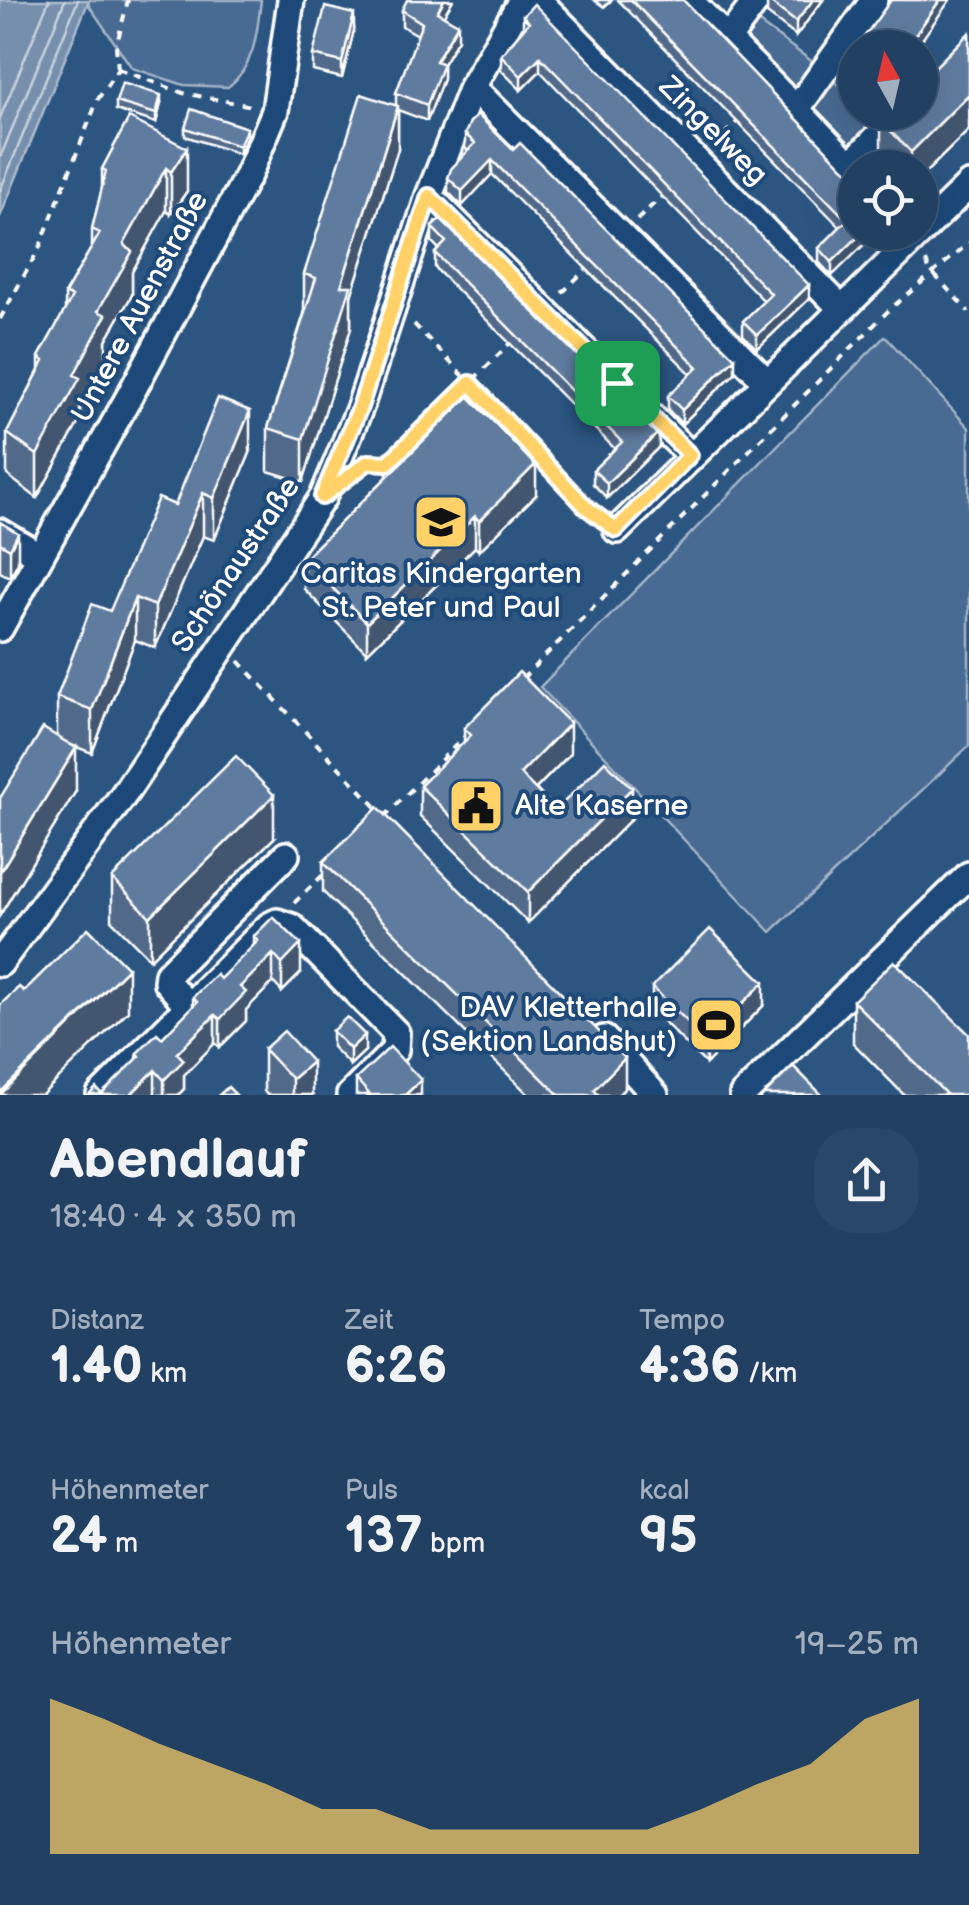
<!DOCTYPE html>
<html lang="de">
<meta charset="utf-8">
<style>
body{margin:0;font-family:"Balsamiq Sans",sans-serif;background:#294768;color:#f1f3f6;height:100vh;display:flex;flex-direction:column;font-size:38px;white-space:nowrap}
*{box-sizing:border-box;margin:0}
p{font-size:32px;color:#a2afbe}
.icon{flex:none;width:55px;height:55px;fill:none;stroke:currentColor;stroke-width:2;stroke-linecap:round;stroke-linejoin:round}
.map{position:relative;height:1095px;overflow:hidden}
.sheet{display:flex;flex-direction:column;background:#214062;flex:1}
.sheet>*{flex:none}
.needle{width:65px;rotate:352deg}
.fabs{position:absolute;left:838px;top:30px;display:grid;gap:20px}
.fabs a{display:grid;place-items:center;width:100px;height:100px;border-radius:50%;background:#214062;box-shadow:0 10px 40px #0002,0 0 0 2px #3e5977;font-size:50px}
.pin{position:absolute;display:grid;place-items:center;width:85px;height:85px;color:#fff;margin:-42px;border-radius:20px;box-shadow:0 5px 15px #0006}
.round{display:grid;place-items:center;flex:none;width:105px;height:105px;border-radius:40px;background:#294768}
.head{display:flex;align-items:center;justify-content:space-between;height:170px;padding:0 50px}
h1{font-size:55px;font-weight:700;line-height:75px}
.figures{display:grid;grid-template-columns:repeat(3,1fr);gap:15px;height:170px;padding:10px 50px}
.figures div{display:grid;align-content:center}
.figures b{font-size:50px;font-weight:700}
.figures small{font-size:28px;font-weight:400}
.figures p{font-size:28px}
.chart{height:280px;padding:20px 50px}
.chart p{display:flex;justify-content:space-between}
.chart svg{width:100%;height:180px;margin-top:10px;fill:#ffd166;opacity:.7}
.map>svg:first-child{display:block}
</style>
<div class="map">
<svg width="969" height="1095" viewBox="0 0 969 1095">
<rect width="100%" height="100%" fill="#2c5582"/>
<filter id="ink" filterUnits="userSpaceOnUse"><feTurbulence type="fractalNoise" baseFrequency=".01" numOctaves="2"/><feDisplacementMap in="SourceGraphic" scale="20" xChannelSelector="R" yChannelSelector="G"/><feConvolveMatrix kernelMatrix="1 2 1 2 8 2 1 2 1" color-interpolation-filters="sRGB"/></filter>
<g filter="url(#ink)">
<path fill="#486b92" stroke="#a4b5c8" stroke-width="2.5" d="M89,0h172c-4,33 -6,66 -33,87l-44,-2 -52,-17 -44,-64z
M752,18l65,47 -20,24 -7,1 -50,-53z
M825,76l30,19v17l30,3 -34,31 -6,1 -34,-31 -1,-20z
M885,336l84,92v318l-198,186 -231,-245z"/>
<path fill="#748fad" stroke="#acbcce" stroke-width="2.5" d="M0,0h89l-89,217z"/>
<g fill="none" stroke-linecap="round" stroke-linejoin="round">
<path stroke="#c7d2de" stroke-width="2.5" d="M0,118l49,-118
M0,158l65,-158
M0,191l78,-191"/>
<g stroke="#fff" stroke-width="32">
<path id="minor" d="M538,0l304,309
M689,0l166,170
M727,40l30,-40
M472,87l295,295
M796,110l78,-110
M850,165l52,-53
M429,196l261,259
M617,530l352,-345
M0,532l40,24
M0,628l129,-231 120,-224 26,-62 16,-111
M0,963l125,-170 198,-296 37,-90 69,-211 43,-109 50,-87
M189,1007l-22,-25 1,-8 118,-119
M604,1039l51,56
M100,1095l169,-169 8,-4 15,5 104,106 -1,17 -45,45
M743,1095l226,-220"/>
</g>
<path stroke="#fff" stroke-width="4" stroke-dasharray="8 8" stroke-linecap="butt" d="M118,69l65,24 69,13
M118,69l-2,-22 12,-47
M712,146l26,-25
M637,220l26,-25
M926,261l3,8 40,43
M562,293l25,-25
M0,319l39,-70 59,-150 20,-30
M414,324l183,192
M462,391l50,-50
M363,466l5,-4 23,-2
M239,661l141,150
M522,679l368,-370 79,-66
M384,817l82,-82
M294,903l32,-31"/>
<use href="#minor" stroke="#1f4a7a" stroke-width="25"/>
</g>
<path fill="#516b89" stroke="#fff" stroke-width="2.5" d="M594,0h18l-8,7z
M618,0h65l160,167 12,65 -23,44 -13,-14v-14l21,-21z
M767,0h56l-27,36 -29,-22z
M402,10l42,5 14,24 -15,25v15l-16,42 -29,-11v39l-47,147v32l-48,154 -35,-11v-43l36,-114v-40l92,-168v-13l22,-58 -16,-9z
M523,16l286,283 -52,50 -14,-14v-14l21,-20 -224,-230 -19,19 -20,-20v-15l22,-26z
M354,30l-12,48 -29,-7v-16z
M969,33v97l-49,48v-10h-29l-10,-11v-36z
M855,49v29l-7,-5v-14z
M116,102l45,1 -5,20 -40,-13z
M129,118l58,73 -16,23 -5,-3 -34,61v23l-26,45v18l-26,48v14l-43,78 -30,-23v-42l32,-63v-13l26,-47v-17l27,-46v-18l10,-41v-19z
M185,128l62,8 -8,18 -54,-18z
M465,134l270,239 -53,51 -14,-14v-14l23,-22 -199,-200 -30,32 -14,-14v-14l20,-27 -3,-3z
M432,227l227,220 -52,51 -14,-14v-14l22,-21 -180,-181v-15l4,-4 -7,-7z
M250,453l-36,87 -11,-4 -48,112 -20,-8 -43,113 -21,-8 5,46 -76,124v-117l57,-62v-39l118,-192z
M387,455l149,40 -57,56 -4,-4 -108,106 -63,-64v-30l83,-82z
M0,522l18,40 -8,15 -10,-5z
M464,728l106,26 -34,35 20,21 76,8 -104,105 -108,-107v-30l44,-44z
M274,838l-124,121 -38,-38v-43z
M323,862l302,226 -7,7h-89l-206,-203z
M254,936l47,37 -19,19 -9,-10 -27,28v11l-26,26 -5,-4 -31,32v14l-6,6h-89l13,-1 35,-34v-7l25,-15 31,-31v-10l27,-18 34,-33z
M652,987l112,18 -58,59 -54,-54z
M853,1001l116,94h-65l-51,-52z
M332,1031l33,20 -15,14 -18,-18z
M264,1049l48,46h-45l-3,-4z
M356,1079l65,16h-65z"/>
<path fill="#42576f" stroke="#fff" stroke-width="2.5" d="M444,0h9l-16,27v-15z
M813,0h10l-27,36v-14z
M940,0h10l-34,48h-10z
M354,14v16l-12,48v-16z
M458,24v15l-15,25v15l-16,42v-16l9,-44z
M540,57v14l-19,19v-14z
M969,94v36l-49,48v-10h-9v-16z
M161,95v8l-5,20v-9z
M398,106v43l-47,147v32l-48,154v-43l38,-153z
M247,128v8l-8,18v-8z
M187,148v43l-16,23v-42z
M492,160v14l-30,32v-15z
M166,168v43l-34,61v23l-26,45v18l-26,48v14l-43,78v-43l37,-80 50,-131z
M863,232h14l-45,44v-14z
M809,285v14l-52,50v-14z
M735,358v15l-53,51v-14z
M250,411v42l-36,87v-42z
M659,432v15l-52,51v-15z
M536,464v31l-57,56v-30z
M203,493v43l-48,112v-42z
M475,516v31l-108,106v-30z
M18,533v29l-8,15v-28z
M135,598v42l-43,113v-43z
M570,723v31l-50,51v-31z
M76,748v43l-76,124v-43z
M632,788v30l-104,105v-31z
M274,795v43l-124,121v-42z
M301,944v29l-19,19v-28z
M273,954v28l-27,28v11l-26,26v-28l20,-32z
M128,968v43l-86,84h-42z
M764,982v23l-58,59v-24z
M215,1015v28l-31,32v14l-6,6h-14v-15l13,-27z
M365,1035v16l-15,14v-16z
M625,1058v30l-7,7h-24v-5z
M312,1062v33h-20v-16z
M155,1070v25h-25z
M421,1080v15h-16z"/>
<path fill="#5e7c9f" stroke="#fff" stroke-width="2.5" d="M407,0h37l-7,12 21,12 -22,37 7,3 -16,41 -31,-12 26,-70 -20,-13z
M631,0h52l160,167 12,10v55h8l-31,30 -13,-14 28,-28z
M767,0h46l-17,22z
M891,0h49l-34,48h-50z
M534,4l275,281 -52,50 -14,-14 28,-27 -231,-237 -19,19 -20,-21 28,-33 -6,-6z
M325,7l29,7 -12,48 -29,-7z
M969,33v61l-58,58 -30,-31 8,-9h31v-30z
M855,49v15l-7,-5z
M122,83l39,12 -5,19 -40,-12z
M361,94l37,12 -57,180h10l-48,153 -35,-11 48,-150 -12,-4z
M191,109l56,19 -8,18 -54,-18z
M478,115l35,35 7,-7 215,215 -53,52 -14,-14 30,-29 -206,-207 -30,31 -14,-13 3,-9 24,-26 -10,-9 5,-12z
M129,118l58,30 -16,24 -5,-4 -42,76 8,8 -34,59 8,4 -32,60 6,3 -43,77 -30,-22 37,-72 -5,-4 33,-60 -7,-4 35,-60 -8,-4 14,-58 -4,-2z
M442,217l217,215 -52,51 -14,-13 29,-28 -187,-189 11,-11 -14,-15z
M457,385l79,79 -57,57 -4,-5 -108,107 -63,-64 94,-93 -11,-11z
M218,398l32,13 -36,87 -11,-5 -48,113 -20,-8 -43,112 -35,-13 35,-93 18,7 48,-113 17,7z
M0,522l18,11 -8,16 -10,-6z
M519,672l51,51 -50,51 36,36 49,-49 27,27 -104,104 -108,-106 51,-51 -7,-7z
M43,728l33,20 -76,124v-74z
M236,756l38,39 -124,122 -38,-39z
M378,807l247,251 -31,32 5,5h-40l-236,-233z
M273,917l28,27 -19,20 -9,-10 -33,33 6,5 -26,27 -5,-4 -38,38 7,7 -20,20 -9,-10 -25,25h-41l7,-7 6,6 38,-38 -3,-3 20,-20 5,5 35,-36 -4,-5 23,-23 4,5 38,-38 -4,-5z
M88,928l40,40 -128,125v-88l19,-18 5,4z
M710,929l54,53 -58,58 -54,-53z
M894,961l75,73v61h-22l-94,-94z
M347,1017l18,18 -15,14 -18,-18z
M284,1031l28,31 -20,17 -28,-30z
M390,1047l31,33 -16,15h-35l-14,-16z
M793,1066l29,29h-58z
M228,1087l8,8h-17z"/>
</g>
<g fill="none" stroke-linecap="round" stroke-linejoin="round" filter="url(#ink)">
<g stroke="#fff" stroke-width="20">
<path id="route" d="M429,196l261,259 -74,75 -30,-23 -116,-124 -82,80 -20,-1 -46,35 38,-90z"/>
</g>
<use href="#route" stroke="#ffd166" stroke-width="12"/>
</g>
<defs>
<g id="school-square" transform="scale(2.875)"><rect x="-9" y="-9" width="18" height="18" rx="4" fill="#ffd166" stroke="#1f4a7a"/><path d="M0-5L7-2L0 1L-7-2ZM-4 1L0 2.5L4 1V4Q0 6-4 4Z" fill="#111"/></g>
<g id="civic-square" transform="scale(2.875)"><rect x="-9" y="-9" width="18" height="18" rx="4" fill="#ffd166" stroke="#1f4a7a"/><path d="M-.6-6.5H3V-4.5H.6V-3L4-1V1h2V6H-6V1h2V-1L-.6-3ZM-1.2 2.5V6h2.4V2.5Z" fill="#111"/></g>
<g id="stadium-square" transform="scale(2.875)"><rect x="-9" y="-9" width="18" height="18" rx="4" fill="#ffd166" stroke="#1f4a7a"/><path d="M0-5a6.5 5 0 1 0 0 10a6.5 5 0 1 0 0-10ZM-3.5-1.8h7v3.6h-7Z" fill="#111"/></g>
</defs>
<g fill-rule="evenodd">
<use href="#school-square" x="441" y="522"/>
<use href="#civic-square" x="476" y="806"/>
<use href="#stadium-square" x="716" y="1025"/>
</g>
<g text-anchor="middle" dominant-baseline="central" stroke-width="8" stroke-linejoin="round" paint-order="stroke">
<g font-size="30" fill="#fff" stroke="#1f4a7a">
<text transform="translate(713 131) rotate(45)">Zingelweg</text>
<text transform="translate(140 307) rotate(-62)">Untere Auenstraße</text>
<text transform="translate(236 565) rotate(-56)">Schönaustraße</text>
</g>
<g font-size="30" fill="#fff" stroke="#1f4a7a">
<text x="441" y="574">Caritas Kindergarten<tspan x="441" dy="34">St. Peter und Paul</tspan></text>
<text x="515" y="806" text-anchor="start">Alte Kaserne</text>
<text x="677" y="1008" text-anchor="end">DAV Kletterhalle<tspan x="677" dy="34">(Sektion Landshut)</tspan></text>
</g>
</g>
</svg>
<div class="fabs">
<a><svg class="needle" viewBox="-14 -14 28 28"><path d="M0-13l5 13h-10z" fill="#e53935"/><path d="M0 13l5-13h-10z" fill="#a2afbe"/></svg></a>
<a><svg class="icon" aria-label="locate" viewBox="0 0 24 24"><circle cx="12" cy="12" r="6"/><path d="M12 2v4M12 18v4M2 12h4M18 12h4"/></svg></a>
</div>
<div class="pin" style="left:617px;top:383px;background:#1e9e55"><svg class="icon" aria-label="arrive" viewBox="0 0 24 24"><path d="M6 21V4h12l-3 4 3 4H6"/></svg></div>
</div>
<section class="sheet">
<div class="head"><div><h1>Abendlauf</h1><p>18:40 · 4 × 350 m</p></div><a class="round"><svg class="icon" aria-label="share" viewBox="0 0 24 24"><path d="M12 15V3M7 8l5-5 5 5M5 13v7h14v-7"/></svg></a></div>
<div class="figures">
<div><p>Distanz</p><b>1.40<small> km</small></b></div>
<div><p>Zeit</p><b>6:26</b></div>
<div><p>Tempo</p><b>4:36<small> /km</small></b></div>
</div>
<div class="figures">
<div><p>Höhenmeter</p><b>24<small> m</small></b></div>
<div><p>Puls</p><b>137<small> bpm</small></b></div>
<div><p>kcal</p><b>95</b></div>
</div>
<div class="chart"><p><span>Höhenmeter</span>19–25 m</p>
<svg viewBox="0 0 160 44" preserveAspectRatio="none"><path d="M0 44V6L10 11L20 17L30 22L40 27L50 33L60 33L70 38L80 38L90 38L100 38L110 38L120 33L130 27L140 22L150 11L160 6V44z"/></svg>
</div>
</section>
